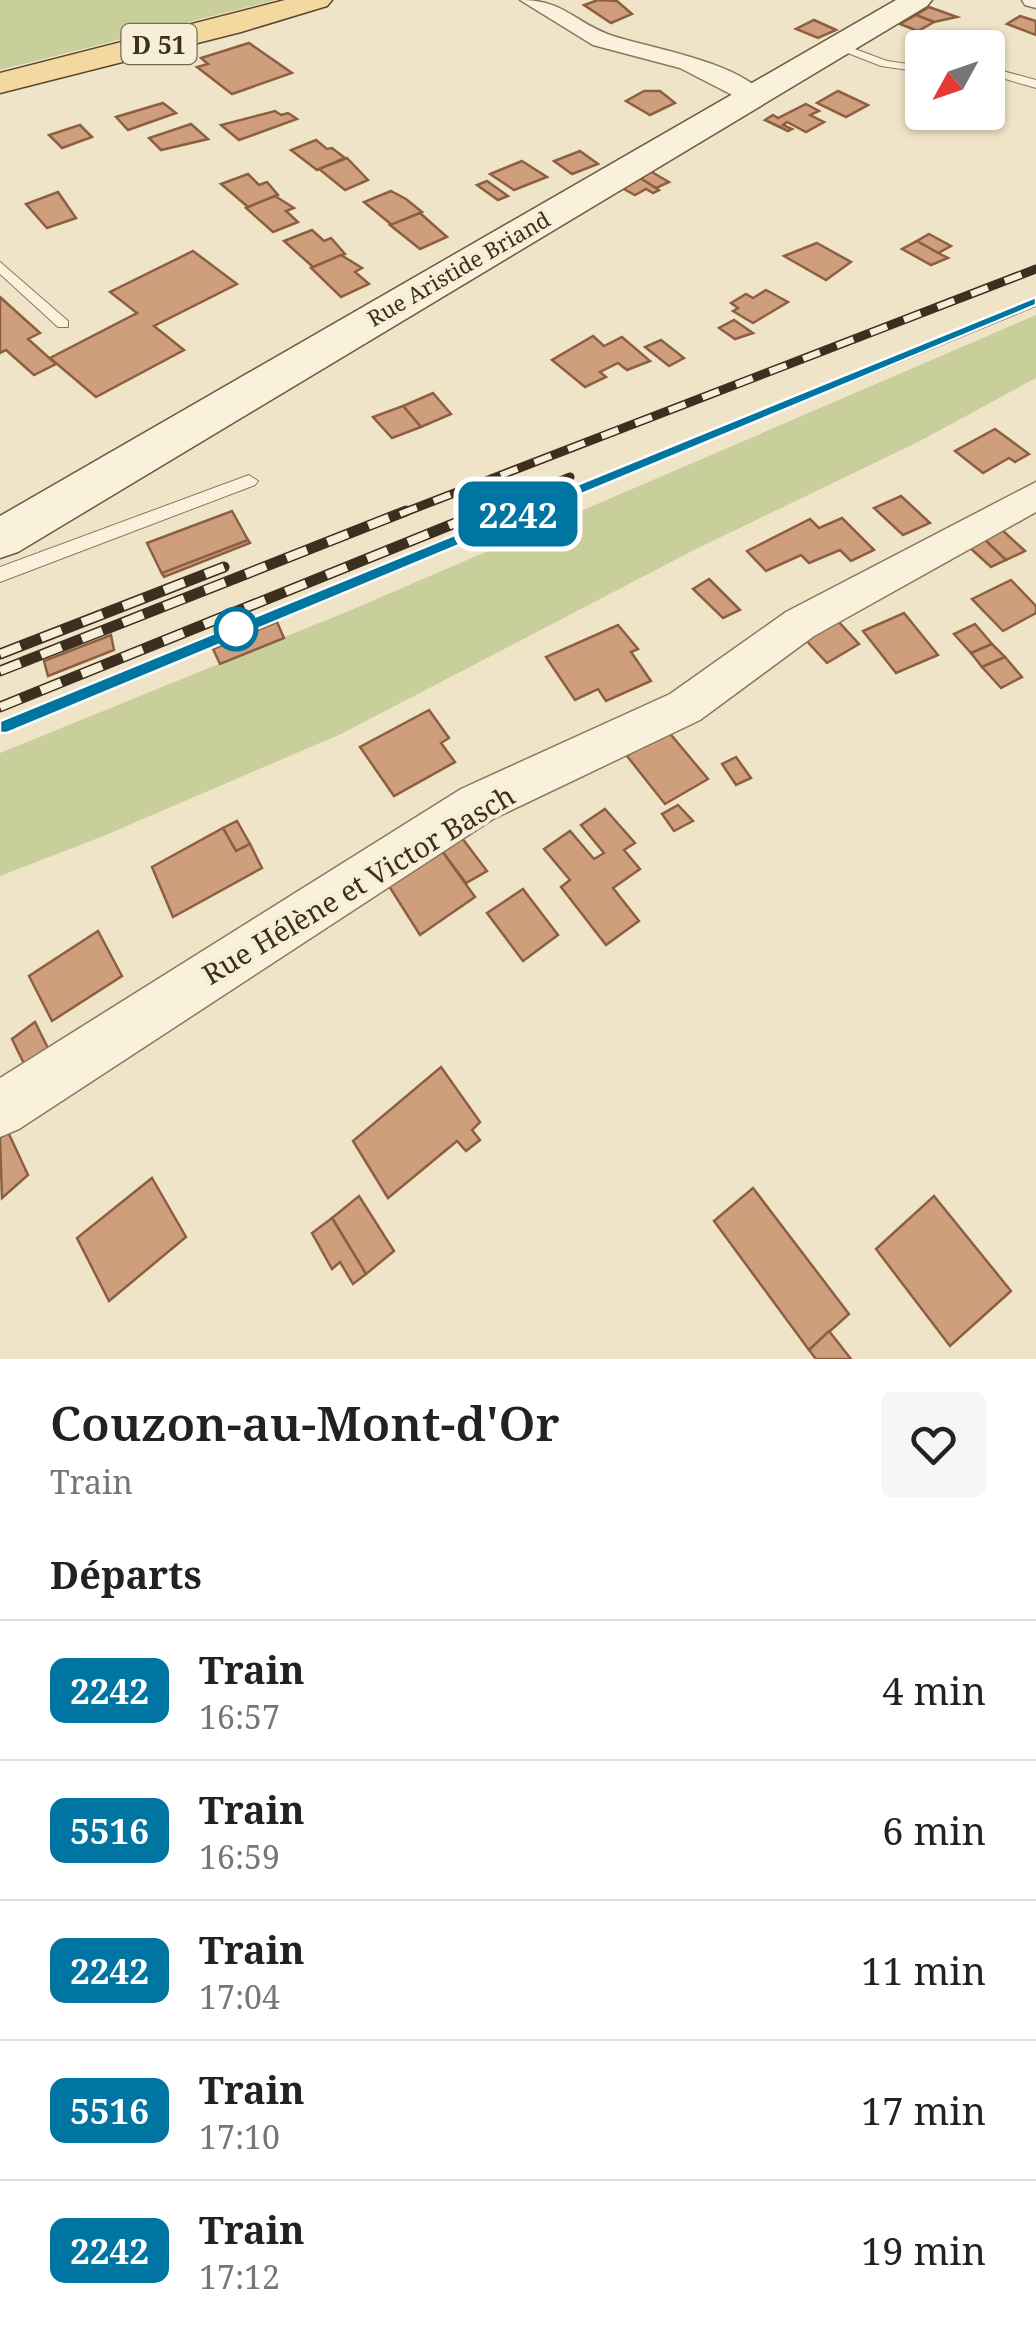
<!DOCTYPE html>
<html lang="fr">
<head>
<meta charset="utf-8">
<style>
	body { margin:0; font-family:"Noto Serif",serif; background:#f6f6f6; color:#222; height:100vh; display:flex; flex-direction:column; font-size:38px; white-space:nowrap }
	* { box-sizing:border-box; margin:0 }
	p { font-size:32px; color:#767676 }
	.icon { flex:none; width:55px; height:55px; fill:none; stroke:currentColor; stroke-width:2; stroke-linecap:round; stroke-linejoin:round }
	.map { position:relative; height:1359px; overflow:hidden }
	.details { display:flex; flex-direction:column; background:#fff; flex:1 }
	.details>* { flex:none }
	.badge { padding:0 20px; border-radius:15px; font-size:35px; line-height:65px }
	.needle { width:65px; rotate:230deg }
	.buttons { position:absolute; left:905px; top:30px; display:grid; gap:20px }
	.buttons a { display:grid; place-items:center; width:100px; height:100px; border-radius:10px; background:#fff; box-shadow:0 2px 8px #0004; font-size:50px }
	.map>.badge { position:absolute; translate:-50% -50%; box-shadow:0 0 0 5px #fff }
	h2 { padding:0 50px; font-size:38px; line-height:90px }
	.round { display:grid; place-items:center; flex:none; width:105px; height:105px; border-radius:10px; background:#f6f6f6 }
	.head { display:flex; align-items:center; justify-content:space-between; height:170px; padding:0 50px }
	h1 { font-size:48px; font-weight:600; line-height:75px }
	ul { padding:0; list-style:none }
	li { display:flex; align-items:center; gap:30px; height:140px; padding:0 50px; border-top:2px solid #e0e0e0 }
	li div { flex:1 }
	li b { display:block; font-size:38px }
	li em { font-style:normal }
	li .badge { min-width:110px; font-weight:700; text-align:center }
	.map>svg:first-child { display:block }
</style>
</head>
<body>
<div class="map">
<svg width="1036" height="1359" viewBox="0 0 1036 1359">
	<rect width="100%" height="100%" fill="#f0e4c8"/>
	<g fill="#c9cf9b">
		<polygon points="0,0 276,0 0,70"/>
		<polygon points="1036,315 1036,378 918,442 696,549 341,734 101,837 0,876 0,753 351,610"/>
	</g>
	<g fill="#cf9f7d" stroke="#8d5f41" stroke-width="2.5">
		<polygon points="598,0 617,1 632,14 611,23 584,5"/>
		<polygon points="929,7 957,17 934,22 916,15"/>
		<polygon points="916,15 934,22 918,31 900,24"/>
		<polygon points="1020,16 1036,21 1036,35 1007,24"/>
		<polygon points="814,20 834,29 836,30 818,38 796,29"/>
		<polygon points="249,43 292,73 232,94 197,67 208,64 201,58"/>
		<polygon points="644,91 660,91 675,103 650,115 626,101"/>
		<polygon points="838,91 868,105 846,117 817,103"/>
		<polygon points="163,103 176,113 128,130 116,117"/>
		<polygon points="806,104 819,111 810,115 824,122 806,132 787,122 783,125 792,129 788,131 765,120 773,115 778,118"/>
		<polygon points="275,111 281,115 288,113 297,119 239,140 221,125"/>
		<polygon points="191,124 208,139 161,150 149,138"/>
		<polygon points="80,125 92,137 62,148 49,135"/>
		<polygon points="316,140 327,149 332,148 345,158 317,170 291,150"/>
		<polygon points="580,151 598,164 572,174 554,161"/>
		<polygon points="347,158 368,180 345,190 319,169"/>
		<polygon points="522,161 547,177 514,190 490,174"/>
		<polygon points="650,171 669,182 656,188 640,178"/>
		<polygon points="248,174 259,185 267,182 278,195 248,207 221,184"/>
		<polygon points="640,178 659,190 653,193 646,189 635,195 622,188"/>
		<polygon points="487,181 508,196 498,200 477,185"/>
		<polygon points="391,191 406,199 422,212 392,225 364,202"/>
		<polygon points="58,192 76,218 47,228 26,204"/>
		<polygon points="275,196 294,208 286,211 298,222 273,232 246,208"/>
		<polygon points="420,213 447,237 420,249 390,225"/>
		<polygon points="312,230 324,241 331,238 345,254 313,267 284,241"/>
		<polygon points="929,234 951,246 938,253 917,241"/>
		<polygon points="917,241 938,253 948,258 931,265 902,249"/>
		<polygon points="817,243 851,262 826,280 784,256"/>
		<polygon points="193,251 237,284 154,326 184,350 96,397 50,358 137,313 110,292"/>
		<polygon points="341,255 362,268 355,272 369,284 341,297 311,268"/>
		<polygon points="766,290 788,302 753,323 733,311 738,308 731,303 746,294 753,298"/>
		<polygon points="0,297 40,333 28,339 56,364 34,375 6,350 0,353"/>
		<polygon points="734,320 753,333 735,339 719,328"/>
		<polygon points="593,336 604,346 622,337 650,361 627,370 618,363 600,372 606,377 585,387 552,360"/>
		<polygon points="661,340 684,358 669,366 645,347"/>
		<polygon points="433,393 451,414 421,427 403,406"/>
		<polygon points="403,406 421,427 392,438 373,417"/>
		<polygon points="995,429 1029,454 1015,462 1009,458 983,473 955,451"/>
		<polygon points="901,496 930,523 903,535 874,508"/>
		<polygon points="232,511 248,540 162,574 147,543"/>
		<polygon points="842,518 874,550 851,561 840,550 809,563 801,555 766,571 747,551 810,519 819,528"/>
		<polygon points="1001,529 1025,551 1006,560 984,539"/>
		<polygon points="984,539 1006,560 991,567 969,547"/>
		<polygon points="248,540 250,543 164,577 162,573"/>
		<polygon points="709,579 740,610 723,618 693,589"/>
		<polygon points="1011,580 1036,606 1036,613 1003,631 972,599"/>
		<polygon points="904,613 938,655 896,673 863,631"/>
		<polygon points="837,620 859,644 827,663 804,638"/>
		<polygon points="277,622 284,638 220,664 213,649"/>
		<polygon points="975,624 992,644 971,653 954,634"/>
		<polygon points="618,625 638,649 631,652 651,681 606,701 598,689 575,700 546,657"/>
		<polygon points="111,635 114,650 48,676 44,661"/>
		<polygon points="992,644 1005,657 982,667 971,653"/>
		<polygon points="1005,657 1022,677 1001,688 982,667"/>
		<polygon points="429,710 449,738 441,743 455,762 394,796 360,747"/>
		<polygon points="667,730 708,779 665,804 627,756"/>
		<polygon points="736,757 751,778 736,785 722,764"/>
		<polygon points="678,805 693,821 674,831 662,814"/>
		<polygon points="605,809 635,843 624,850 640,869 613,888 639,921 606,945 561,887 570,880 544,849 570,831 594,859 604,853 581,825"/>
		<polygon points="237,821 250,844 236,851 223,828"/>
		<polygon points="223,828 236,851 250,844 262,868 173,917 152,867"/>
		<polygon points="462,838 487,871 466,883 442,851"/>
		<polygon points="442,851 475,897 420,935 389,886"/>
		<polygon points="523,889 558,935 523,961 487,913"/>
		<polygon points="98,931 122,976 52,1021 29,976"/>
		<polygon points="35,1022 52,1056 28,1072 12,1039"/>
		<polygon points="441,1067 480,1122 472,1130 480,1140 466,1151 457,1141 388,1198 353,1141"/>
		<polygon points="8,1132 28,1175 2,1198 0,1138"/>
		<polygon points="152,1178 186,1237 109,1301 77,1238"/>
		<polygon points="753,1188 849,1314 809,1350 714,1221"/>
		<polygon points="359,1196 394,1251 366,1274 332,1218"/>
		<polygon points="934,1196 1011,1291 950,1346 876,1249"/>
		<polygon points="332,1218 366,1274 353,1284 340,1262 332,1269 312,1233"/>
		<polygon points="829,1331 851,1359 816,1359 809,1350"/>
	</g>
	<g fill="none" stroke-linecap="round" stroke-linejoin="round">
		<g stroke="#8d765c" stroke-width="2">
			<g id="lane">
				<polygon points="839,43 887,61 922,66 922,72 881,66 835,48 835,44"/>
				<polygon points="988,67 1036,80 1036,88 988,74"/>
				<polygon points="0,262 68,321 68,327 58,327 0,274"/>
				<polygon points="249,475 258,481 255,485 0,582 0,567"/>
			</g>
		</g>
		<g stroke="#8d765c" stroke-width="3">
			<g id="street">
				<path d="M520 0C566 0 574 23 613 36 654 49 738 62 766 96L762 101H744L680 68 593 45Z"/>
				<polygon points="1022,0 1036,0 1036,8 1025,5"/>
				<polygon points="1036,482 1036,512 814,636 700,720 493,819 19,1129 0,1137 0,1078 461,789 670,694 786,612"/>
			</g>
		</g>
		<g stroke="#6f573f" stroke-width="3">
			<polygon id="secondary" points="896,0 932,0 927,6 18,552 0,558 0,516"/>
		</g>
		<g stroke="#5b4430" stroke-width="3">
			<polygon id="primary" points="285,0 332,0 327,6 241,32 0,93 0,73"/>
		</g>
		<use href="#lane" fill="#faf1dc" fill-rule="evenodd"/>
		<use href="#street" fill="#faf1dc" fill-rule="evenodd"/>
		<use href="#secondary" fill="#faf1dc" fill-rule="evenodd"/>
		<use href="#primary" fill="#f3d9a0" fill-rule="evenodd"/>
		<g stroke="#3d2e20" stroke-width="9">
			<g id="rail-far1">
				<polyline points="400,514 1036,269"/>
				<polyline points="479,514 570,477"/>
				<polyline points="520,514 1036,302"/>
			</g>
		</g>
		<g stroke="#3d2e20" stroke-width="11">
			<g id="rail">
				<polyline points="0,654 224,567"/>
				<polyline points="0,671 406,511"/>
				<polyline points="0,707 485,511"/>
				<polyline points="0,727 526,511"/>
			</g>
		</g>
		<use href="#rail-far1" stroke="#f7eed8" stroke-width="6" stroke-dasharray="18" stroke-linecap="butt"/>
		<use href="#rail" stroke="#f7eed8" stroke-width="8" stroke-dasharray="22" stroke-linecap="butt"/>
	</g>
	<polygon fill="#0075a1" stroke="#fff" stroke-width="2.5" points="1036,297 1036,305 7,733 0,733 0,721"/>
	<circle fill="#fff" stroke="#0075a1" stroke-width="5" cx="236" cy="629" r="20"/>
	<g text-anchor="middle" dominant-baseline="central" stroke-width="8" stroke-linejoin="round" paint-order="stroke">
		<g font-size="22" fill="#3d2e20" stroke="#f7eed8">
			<text transform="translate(458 268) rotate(-30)">Rue Aristide Briand</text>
		</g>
		<rect fill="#f7eed8" stroke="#756857" stroke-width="2.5" x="121.5" y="24" width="75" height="40" rx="8"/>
		<g font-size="25" font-weight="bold" fill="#3d2e20">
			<text x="159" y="44">D 51</text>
		</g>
		<g font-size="28" fill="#3d2e20" stroke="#f7eed8">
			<text transform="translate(358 884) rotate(-31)">Rue Hélène et Victor Basch</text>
		</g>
	</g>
</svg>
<div class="buttons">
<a><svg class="needle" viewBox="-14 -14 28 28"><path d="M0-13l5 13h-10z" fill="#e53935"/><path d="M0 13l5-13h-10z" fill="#767676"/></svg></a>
</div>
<b class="badge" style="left:518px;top:514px;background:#0075a1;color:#fff">2242</b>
</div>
<section class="details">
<div class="head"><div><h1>Couzon-au-Mont-d'Or</h1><p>Train</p></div><a class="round"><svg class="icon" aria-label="heart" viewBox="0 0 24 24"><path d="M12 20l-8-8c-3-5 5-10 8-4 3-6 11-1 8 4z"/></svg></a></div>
<h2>Départs</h2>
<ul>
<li><span class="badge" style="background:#0075a1;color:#fff">2242</span><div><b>Train</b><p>16:57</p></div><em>4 min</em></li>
<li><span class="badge" style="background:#0075a1;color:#fff">5516</span><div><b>Train</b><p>16:59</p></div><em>6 min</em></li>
<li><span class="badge" style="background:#0075a1;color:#fff">2242</span><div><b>Train</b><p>17:04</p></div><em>11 min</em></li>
<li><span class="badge" style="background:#0075a1;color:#fff">5516</span><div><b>Train</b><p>17:10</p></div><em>17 min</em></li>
<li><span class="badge" style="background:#0075a1;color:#fff">2242</span><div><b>Train</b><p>17:12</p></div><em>19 min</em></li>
</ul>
</section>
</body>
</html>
